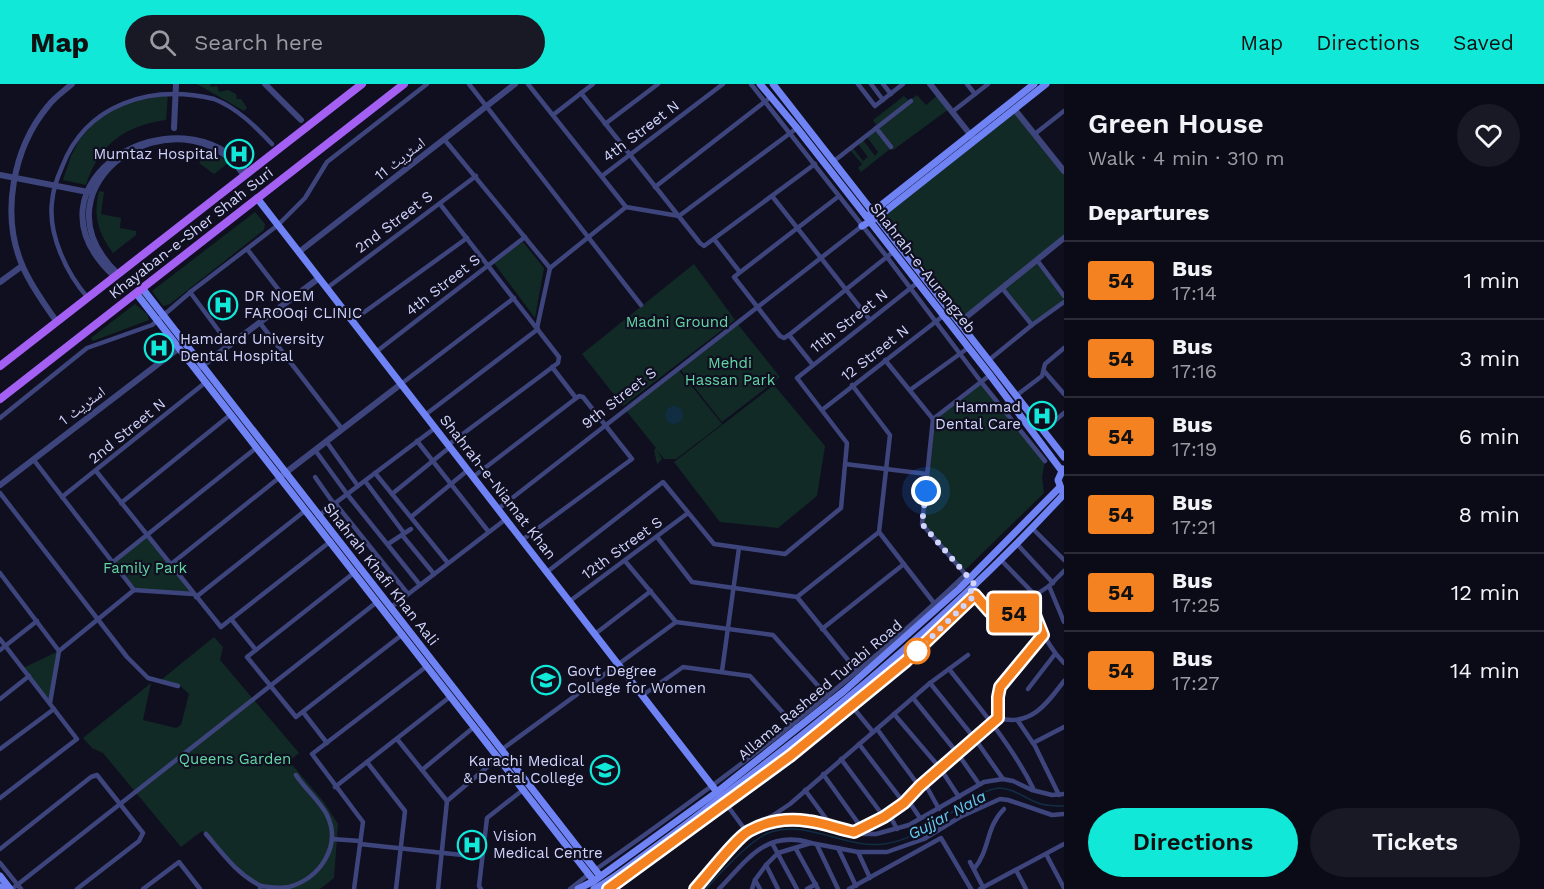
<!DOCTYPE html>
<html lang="en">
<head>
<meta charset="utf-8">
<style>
	body { margin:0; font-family:"Work Sans","Noto Naskh Arabic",sans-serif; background:#191925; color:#f1f3f6; height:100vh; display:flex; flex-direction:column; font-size:22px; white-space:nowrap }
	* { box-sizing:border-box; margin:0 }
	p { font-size:20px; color:#9a9ba2 }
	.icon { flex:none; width:33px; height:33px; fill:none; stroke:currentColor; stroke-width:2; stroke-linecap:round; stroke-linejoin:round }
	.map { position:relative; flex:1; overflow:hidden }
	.sheet { display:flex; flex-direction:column; background:#0b0b18; width:480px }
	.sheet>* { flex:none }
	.badge { padding:0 12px; border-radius:4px; font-size:21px; line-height:39px }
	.you { position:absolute; width:30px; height:30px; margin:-15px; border:4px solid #fff; border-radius:50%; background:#1a73e8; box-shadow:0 0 0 9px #1a73e833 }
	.map>.badge { position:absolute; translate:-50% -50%; box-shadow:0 0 0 3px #fff }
	h2 { padding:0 24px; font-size:22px; line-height:54px }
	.round { display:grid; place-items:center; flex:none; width:63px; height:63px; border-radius:32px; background:#191925 }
	.overview { display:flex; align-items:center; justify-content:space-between; height:102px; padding:0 24px }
	h1 { font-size:28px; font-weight:600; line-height:45px }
	.cta { display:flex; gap:12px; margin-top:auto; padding:12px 24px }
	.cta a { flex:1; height:69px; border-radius:36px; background:#11e8d8; color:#111; font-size:24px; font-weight:600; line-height:69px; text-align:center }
	.cta a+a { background:#191925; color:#f1f3f6 }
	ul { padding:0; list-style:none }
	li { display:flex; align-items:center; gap:18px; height:78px; padding:0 24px; border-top:2px solid #2b2b37 }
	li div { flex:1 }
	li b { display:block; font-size:22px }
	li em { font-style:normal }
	li .badge { min-width:66px; font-weight:700; text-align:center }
	header { display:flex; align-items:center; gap:36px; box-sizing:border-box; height:84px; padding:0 30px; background:#11e8d8; color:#111 }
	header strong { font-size:28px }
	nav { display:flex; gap:33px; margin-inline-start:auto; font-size:21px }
	.search { width:420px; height:54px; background:#191925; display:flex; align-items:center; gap:15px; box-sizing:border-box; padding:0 21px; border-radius:33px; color:#9a9ba2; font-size:22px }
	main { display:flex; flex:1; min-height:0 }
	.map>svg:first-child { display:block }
</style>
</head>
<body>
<header>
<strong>Map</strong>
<div class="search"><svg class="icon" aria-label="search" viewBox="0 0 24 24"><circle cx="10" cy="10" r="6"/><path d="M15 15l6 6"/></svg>Search here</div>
<nav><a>Map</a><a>Directions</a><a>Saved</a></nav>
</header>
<main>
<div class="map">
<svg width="1064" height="805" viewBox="0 0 1064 805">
	<rect width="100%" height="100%" fill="#0f0f20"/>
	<g fill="#122a25">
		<polygon points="197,0 210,0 211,3 217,2 219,8 228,6 236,10 237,15 241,15 247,24 244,27"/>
		<path d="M168 10 166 36C124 42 99 60 86 101L63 96 71 72 80 55 95 38 120 21Z"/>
		<polygon points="917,11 926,21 938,11 949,25 893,66 873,36 904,12 909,17"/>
		<polygon points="1014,25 1064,88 1064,155 1037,176 1064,212 1064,219 1032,241 1002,203 958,238 877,133"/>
		<polygon points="876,46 890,65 861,88 858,84 862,80 850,66 853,64 863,77 868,73 858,60 863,56 875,72 878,68 867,53"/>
		<polygon points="211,65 228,79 214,90 199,79"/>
		<path d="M99 107 104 108 101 130 121 134 120 144 136 147V151L113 169C98 148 93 132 99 107Z"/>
		<polygon points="255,128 265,140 264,146 170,220 163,222 152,207"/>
		<polygon points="523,158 544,184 535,234 494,179"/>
		<polygon points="694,180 735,236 623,322 582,270"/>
		<polygon points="135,220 147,230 149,236 93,257 91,254"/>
		<polygon points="736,238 780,293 722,338 681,286 683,285 680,282"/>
		<polygon points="677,284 722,340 676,375 664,375 657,366 662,375 657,380 654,366 656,364 624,324"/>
		<polygon points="982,299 1045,377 1042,393 1044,409 965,486 922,440 933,335"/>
		<polygon points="774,301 825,362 817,412 778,444 720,438 674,378"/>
		<polygon points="147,451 193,510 134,506 113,478"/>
		<polygon points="214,553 223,563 220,576 299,669 289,677 323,717 338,740 334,794 320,805 260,805 202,747 181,763 103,669 92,664 83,654 151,599 143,636 176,644 181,641 189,610 179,601 161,596"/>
		<polygon points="59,567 50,619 23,584"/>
	</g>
	<circle fill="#112d42" cx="674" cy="331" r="9"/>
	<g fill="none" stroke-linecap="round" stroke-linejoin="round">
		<path stroke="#112d42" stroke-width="1.5" d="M706 805C719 790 753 753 771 748 808 736 846 765 884 760 912 757 938 736 962 722 972 715 986 705 999 704 1014 704 1027 716 1041 720 1049 722 1056 722 1064 722"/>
		<g stroke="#3d457c" stroke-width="4.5">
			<polyline points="469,0 641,221"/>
			<polyline points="528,0 626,123"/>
			<polyline points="751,0 887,173 982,299 1045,377"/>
			<polyline points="858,0 875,22 903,0"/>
			<polyline points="871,0 883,16"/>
			<polyline points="883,0 891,10"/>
			<polyline points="967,0 975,10"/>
			<polyline points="581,9 700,159 704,162 815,80"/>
			<polyline points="952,28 988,0"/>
			<polyline points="553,31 593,0"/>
			<polyline points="605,40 658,0"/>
			<polyline points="876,44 891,63"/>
			<polyline points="1036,49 1064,27"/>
			<polyline points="444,55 550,184"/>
			<polyline points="834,77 911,17"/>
			<polyline points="602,92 723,0"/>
			<polyline points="655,103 767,16"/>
			<polyline points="772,112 870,236"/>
			<polyline points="839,112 734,193 780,252 784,254 789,251 893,168"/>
			<polyline points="440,120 559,273 558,279 448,361"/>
			<polyline points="714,155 739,187"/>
			<polyline points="247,165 288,218"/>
			<polyline points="1037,176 1064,212"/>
			<polyline points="327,204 476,92"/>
			<polyline points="1002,204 1032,241"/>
			<polyline points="190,208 230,262"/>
			<path d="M88 214C67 190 48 151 52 118 53 106 57 94 62 83 86 20 150 0 214 15 237 24 255 42 272 60"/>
			<polyline points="352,237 467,154"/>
			<polyline points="260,239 342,345"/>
			<polyline points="537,244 550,184 626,123 679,132 797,44"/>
			<polyline points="789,251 813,281"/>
			<polyline points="376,268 525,153"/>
			<polyline points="885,276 933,335"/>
			<polyline points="989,276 1032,241 1064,218"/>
			<polyline points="552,283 576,314"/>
			<polyline points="1044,287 1064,310"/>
			<polyline points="401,300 514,214"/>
			<polyline points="910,306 968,264"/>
			<polyline points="1017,311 1042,292 1045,280 1064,264"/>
			<polyline points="822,326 943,232"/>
			<polyline points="425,331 538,245"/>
			<polyline points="0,334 87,264 152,241 193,206 278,141 305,114 327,78 427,0"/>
			<polyline points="1044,346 1064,329"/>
			<polyline points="326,357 358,402"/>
			<polyline points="417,357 488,447"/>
			<polyline points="315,366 347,410 420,501"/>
			<polyline points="33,375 134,506"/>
			<polyline points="845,380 927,390"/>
			<polyline points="96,387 221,543 331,457"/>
			<polyline points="375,389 448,479"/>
			<polyline points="315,393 334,420"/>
			<polyline points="473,393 579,312 583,313 632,375 522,456"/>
			<polyline points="365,397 404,449"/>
			<polyline points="0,409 127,573 148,594 178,602"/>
			<polyline points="392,410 450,363"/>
			<polyline points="62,413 206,298"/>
			<polyline points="121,419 230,331"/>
			<polyline points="335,419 408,510"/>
			<polyline points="498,425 862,142"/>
			<polyline points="318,432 435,344"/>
			<polyline points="411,433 468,386"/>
			<polyline points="1032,444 1064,476"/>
			<polyline points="879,448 934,519"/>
			<polyline points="402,451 434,490"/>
			<polyline points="657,453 692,498 797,513 879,448 890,351 852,301"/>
			<polyline points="388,460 411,445"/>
			<polyline points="1017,460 1053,499"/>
			<polyline points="1001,476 1035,511"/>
			<polyline points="625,477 676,538"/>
			<polyline points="113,478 256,364"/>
			<polyline points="170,481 280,393"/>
			<polyline points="355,488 247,573 296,633 403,550"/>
			<polyline points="547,488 663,398 714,460 785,470 841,424 847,359 797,294 917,199"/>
			<polyline points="0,489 59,567"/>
			<polyline points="967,492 922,440 933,335 990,291"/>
			<polyline points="1049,502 1064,538"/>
			<polyline points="973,510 989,527 1004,540 1025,518 1049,502 1064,487"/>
			<polyline points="196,513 306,426"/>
			<polyline points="797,513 857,587"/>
			<polyline points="570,517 688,429"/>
			<path d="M1025 518C1041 539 1044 559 1064 579"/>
			<polyline points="390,524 506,435"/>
			<polyline points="231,535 256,566"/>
			<polyline points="822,545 904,480"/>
			<polyline points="595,550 651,507"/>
			<polyline points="0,555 77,655 0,714"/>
			<polyline points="0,566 37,537"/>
			<path d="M949 585C979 623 1011 660 1033 704L1032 706"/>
			<polyline points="722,587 739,464"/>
			<polyline points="930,599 975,655 1003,695"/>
			<polyline points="1028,605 1055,570"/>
			<polyline points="643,611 683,583 750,592 794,641"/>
			<polyline points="913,614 958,670 979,700"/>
			<polyline points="0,615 29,592"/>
			<polyline points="846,615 873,648"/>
			<polyline points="50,619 59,567 134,506 193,510"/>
			<polyline points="303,628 327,659"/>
			<polyline points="894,630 940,684 959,713"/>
			<polyline points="998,634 997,613 1000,603 1043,551"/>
			<path d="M998 634C1030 643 1046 621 1064 597"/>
			<polyline points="1018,637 1035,662 1059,711"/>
			<polyline points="877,645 919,702"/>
			<polyline points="397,655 447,717"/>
			<polyline points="1033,659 1064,643"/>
			<polyline points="859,660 904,719"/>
			<polyline points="0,665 54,625"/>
			<polyline points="501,666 676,538 773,551 828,613"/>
			<polyline points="841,675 884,733"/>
			<polyline points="367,678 405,727 396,805"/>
			<polyline points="422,686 474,643"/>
			<polyline points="823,690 861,743"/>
			<polyline points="924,698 939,725"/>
			<polyline points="335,703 451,612"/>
			<polyline points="805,706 830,740 829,742"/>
			<polyline points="908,716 920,734"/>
			<polyline points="447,717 498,674"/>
			<polyline points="724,717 746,747"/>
			<polyline points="889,730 897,745"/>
			<polyline points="744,745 772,732 790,720 930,599 968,571"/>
			<polyline points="854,748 884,733 904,719 919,702 998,634"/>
			<path d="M206 750C223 770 237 790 261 802L260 805"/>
			<polyline points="332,755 360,757"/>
			<polyline points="772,759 797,805"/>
			<polyline points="360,760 481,773"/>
			<polyline points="817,761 838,805"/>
			<polyline points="838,764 856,802"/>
			<polyline points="0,765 91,693 97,691 143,749 139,757 77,805"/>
			<polyline points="796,765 818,805"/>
			<polyline points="858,768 870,794"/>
			<polyline points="1046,770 1064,804"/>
			<polyline points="970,778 983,803"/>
			<polyline points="0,779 21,805"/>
			<polyline points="766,781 778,805"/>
			<path d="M974 785C991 764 985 744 1004 725"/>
			<path d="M595 786C725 695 851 600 966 490"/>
			<polyline points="1016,786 1026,805"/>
			<polyline points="755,796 760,805"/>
			<path d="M261 802C270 803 280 805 289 803 320 794 342 762 327 731 320 717 305 705 296 691"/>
			<polyline points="12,805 377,518"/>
			<polyline points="143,805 179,778 200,805"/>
			<polyline points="354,805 363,738 312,670 427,582"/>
			<polyline points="438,805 447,717"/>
			<polyline points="481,805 479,802 487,734 524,705"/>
			<polyline points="570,805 589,790"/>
			<polyline points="608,805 790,672 906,577 975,511"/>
			<polyline points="695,805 747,748 777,737 795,735 811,737 863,750 876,750 909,741 984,698 1003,695 1013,697 1032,706 1052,711 1064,710"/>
			<path d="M719 805C747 776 766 745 811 759"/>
			<polyline points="752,805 755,796 766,781 778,769 811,759 858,768 887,768 924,755 960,733 1000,715 1008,716 1052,731 1064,730"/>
			<polyline points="807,805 816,800"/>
			<polyline points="849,805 941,754 971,805"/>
			<polyline points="980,805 1064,760"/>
		</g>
		<g stroke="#3d457c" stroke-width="6">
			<polyline points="265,0 301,36"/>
			<polyline points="930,0 973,54"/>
			<polyline points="1015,26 1064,87"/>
			<polyline points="174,44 176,0"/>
			<polyline points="0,91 88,108"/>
			<polyline points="299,168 515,0"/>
			<path d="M118 190C25 101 179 0 244 91"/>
			<path d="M115 193C12 99 180 0 248 89"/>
			<polyline points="0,198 22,182"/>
			<path d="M57 238C45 221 31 202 23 183 0 131 13 64 48 22 55 13 64 7 72 0"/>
			<polyline points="960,238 1064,154"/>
			<polyline points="199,284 319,194"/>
			<polyline points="280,393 401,300"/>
			<polyline points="0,401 179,264"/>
		</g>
		<g stroke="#6f83f4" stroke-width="7">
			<polyline points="760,0 797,44 990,291 1061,386"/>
			<polyline points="773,0 1064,373"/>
			<polyline points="257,114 717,708"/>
			<polyline points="870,130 1034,0"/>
			<polyline points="862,142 878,133 1046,0"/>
			<polyline points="142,204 600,792"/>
			<polyline points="136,209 594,797"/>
			<polyline points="1062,407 1058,396 1063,385"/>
			<polyline points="0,792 10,805"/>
			<polyline points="0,803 2,805"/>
			<polyline points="578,805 594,797 717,708 844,607 959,505 1060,403"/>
			<path d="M594 805C610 797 625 785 640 774 665 756 691 737 716 717 840 625 959 524 1064 410"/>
		</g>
		<g stroke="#a360f3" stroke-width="8">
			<polyline points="0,282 362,0"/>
			<polyline points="0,315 404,0"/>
		</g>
	</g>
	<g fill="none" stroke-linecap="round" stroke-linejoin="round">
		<g stroke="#fff" stroke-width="14">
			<path id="line" d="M608 805 790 672 906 577 975 511 989 527 1004 540 1025 518 1035 531 1043 551 1000 603 998 613V634L920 702 904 719 884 733 854 748C839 745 824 739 808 737 788 734 767 737 749 747 737 753 707 792 695 805"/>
		</g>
		<use href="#line" stroke="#f58220" stroke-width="9"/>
		<polyline stroke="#d1d4fc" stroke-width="6" stroke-dasharray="0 10.8" points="917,567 975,511 970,506 975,501 922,440 926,407"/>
	</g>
	<defs>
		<g id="hospital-ring" transform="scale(1.5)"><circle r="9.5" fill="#0f0f20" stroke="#11e8d8" stroke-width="1.5"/><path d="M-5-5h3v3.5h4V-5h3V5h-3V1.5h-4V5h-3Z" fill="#11e8d8"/></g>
		<g id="university-ring" transform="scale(1.5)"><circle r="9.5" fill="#0f0f20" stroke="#11e8d8" stroke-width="1.5"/><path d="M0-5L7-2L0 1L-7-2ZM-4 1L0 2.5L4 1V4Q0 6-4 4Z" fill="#11e8d8"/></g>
	</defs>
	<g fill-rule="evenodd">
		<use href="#hospital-ring" x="239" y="70"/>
		<use href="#hospital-ring" x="223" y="221"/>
		<use href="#hospital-ring" x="159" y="264"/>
		<use href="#hospital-ring" x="1042" y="332"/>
		<use href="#university-ring" x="546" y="596"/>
		<use href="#university-ring" x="605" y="686"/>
		<use href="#hospital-ring" x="472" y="761"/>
	</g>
	<circle fill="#fff" stroke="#f58220" stroke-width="3" cx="917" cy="567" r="12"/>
	<g text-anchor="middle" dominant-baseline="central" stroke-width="4.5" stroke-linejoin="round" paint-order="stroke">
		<g font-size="15" fill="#d1d4fc" stroke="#0f0f20">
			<text transform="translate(641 47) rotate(-37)">4th Street N</text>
			<text transform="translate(400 75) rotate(-38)">اسٹریٹ 11</text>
			<text transform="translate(394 138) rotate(-37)">2nd Street S</text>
			<text transform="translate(191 149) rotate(-38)">Khayaban-e-Sher Shah Suri</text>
			<text transform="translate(923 184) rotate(52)">Shahrah-e-Aurangzeb</text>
			<text transform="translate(443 201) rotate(-38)">4th Street S</text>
			<text transform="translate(849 237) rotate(-38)">11th Street N</text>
			<text transform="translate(875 269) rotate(-38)">12 Street N</text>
			<text transform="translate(619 314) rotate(-38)">9th Street S</text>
			<text transform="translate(82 322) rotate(-37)">اسٹریٹ 1</text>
			<text transform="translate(127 347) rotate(-39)">2nd Street N</text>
			<text transform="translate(498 403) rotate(52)">Shahrah-e-Niamat Khan</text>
			<text transform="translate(622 464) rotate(-36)">12th Street S</text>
			<text transform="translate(381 490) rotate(52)">Shahrah Khafi Khan Aali</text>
			<text transform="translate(820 606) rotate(-40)">Allama Rasheed Turabi Road</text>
		</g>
		<g font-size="15" fill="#d1d4fc" stroke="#0f0f20" text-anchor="start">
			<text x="218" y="70" text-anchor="end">Mumtaz Hospital</text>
			<text x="244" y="212">DR NOEM<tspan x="244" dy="17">FAROOqi CLINIC</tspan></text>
			<text x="180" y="255">Hamdard University<tspan x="180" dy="17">Dental Hospital</tspan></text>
			<text x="1021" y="323" text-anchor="end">Hammad<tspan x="1021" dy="17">Dental Care</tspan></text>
			<text x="567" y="587">Govt Degree<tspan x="567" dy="17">College for Women</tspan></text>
			<text x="584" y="677" text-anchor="end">Karachi Medical<tspan x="584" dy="17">&amp; Dental College</tspan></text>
			<text x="493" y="752">Vision<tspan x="493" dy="17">Medical Centre</tspan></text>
		</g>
		<g font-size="15" fill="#63d6a5" stroke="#0f0f20">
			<text x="677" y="238">Madni Ground</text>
			<text x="730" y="279">Mehdi<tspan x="730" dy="17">Hassan Park</tspan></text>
			<text x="145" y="484">Family Park</text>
			<text x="235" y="675">Queens Garden</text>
		</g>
		<g font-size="16" font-style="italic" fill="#67cbf4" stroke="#0f0f20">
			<text transform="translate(947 731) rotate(-28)">Gujjar Nala</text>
		</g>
	</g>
</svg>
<div class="you" style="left:926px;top:407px"></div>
<b class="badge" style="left:1014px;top:529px;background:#f58220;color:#111">54</b>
</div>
<section class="sheet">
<div class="overview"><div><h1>Green House</h1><p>Walk · 4 min · 310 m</p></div><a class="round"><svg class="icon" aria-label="heart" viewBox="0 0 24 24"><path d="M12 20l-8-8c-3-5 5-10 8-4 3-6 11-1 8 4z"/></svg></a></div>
<h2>Departures</h2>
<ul>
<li><span class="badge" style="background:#f58220;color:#111">54</span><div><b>Bus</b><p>17:14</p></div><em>1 min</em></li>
<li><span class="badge" style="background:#f58220;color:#111">54</span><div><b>Bus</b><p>17:16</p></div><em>3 min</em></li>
<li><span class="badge" style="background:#f58220;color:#111">54</span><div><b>Bus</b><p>17:19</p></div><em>6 min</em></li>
<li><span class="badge" style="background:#f58220;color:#111">54</span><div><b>Bus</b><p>17:21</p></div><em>8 min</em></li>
<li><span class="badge" style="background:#f58220;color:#111">54</span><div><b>Bus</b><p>17:25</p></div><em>12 min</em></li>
<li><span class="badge" style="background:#f58220;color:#111">54</span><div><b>Bus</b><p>17:27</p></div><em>14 min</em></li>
</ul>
<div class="cta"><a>Directions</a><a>Tickets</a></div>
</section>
</main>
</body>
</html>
